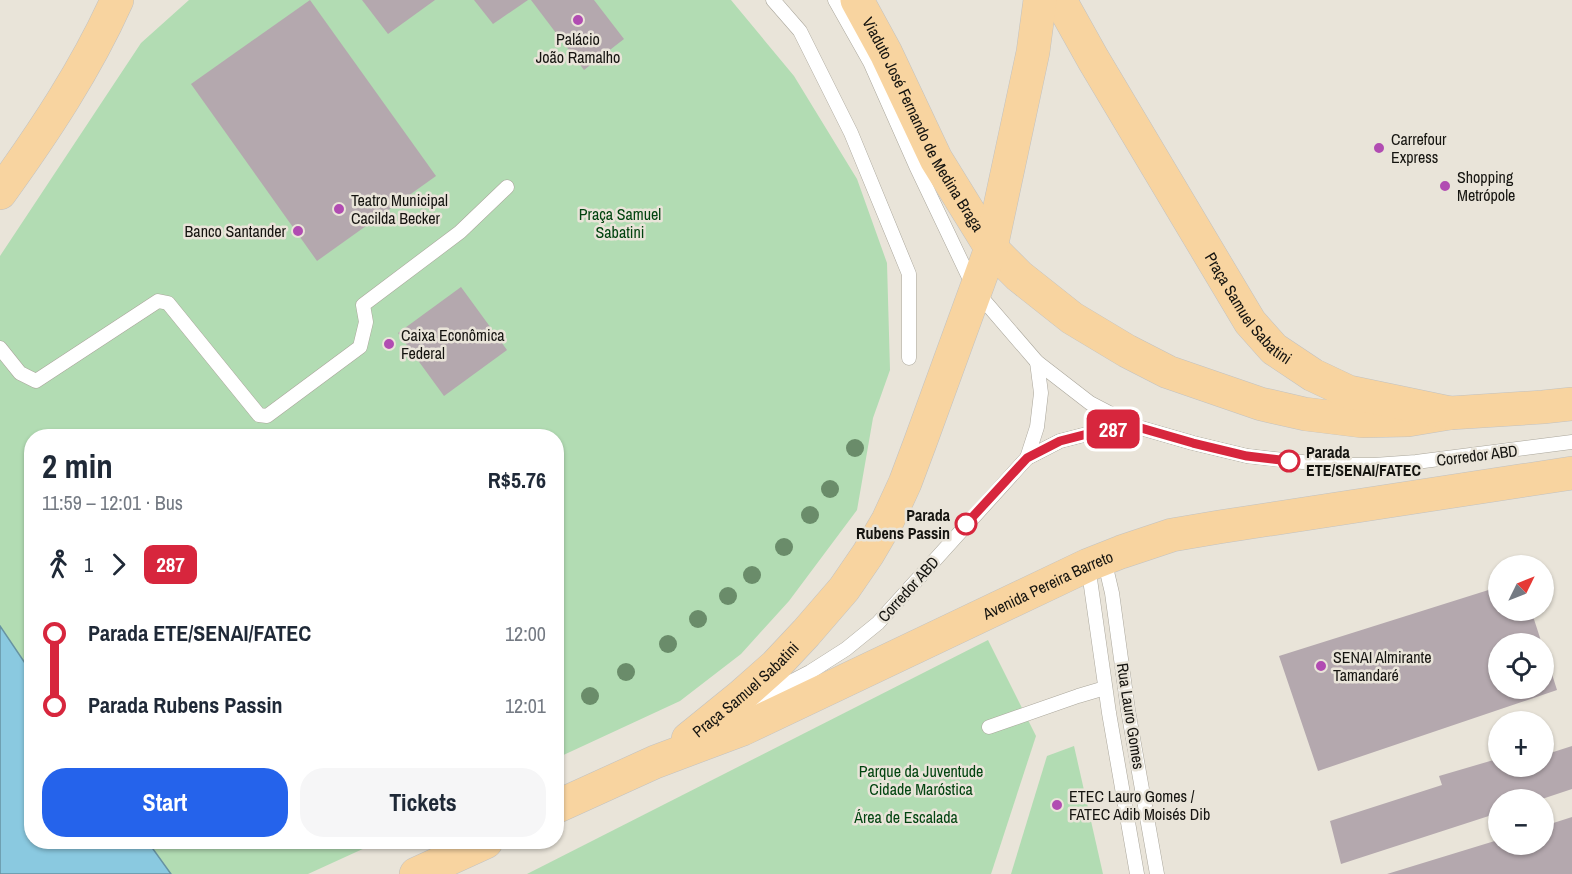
<!DOCTYPE html>
<html lang="en">
<head>
<meta charset="utf-8">
<style>
	body { margin:0; font-family:"Archivo Narrow",sans-serif; background:#f6f6f7; color:#1f2937; height:100vh; display:flex; flex-direction:column; font-size:22px; white-space:nowrap }
	* { box-sizing:border-box; margin:0 }
	p { font-size:20px; color:#747a83 }
	.icon { flex:none; width:33px; height:33px; fill:none; stroke:currentColor; stroke-width:2; stroke-linecap:round; stroke-linejoin:round }
	.map { position:relative; flex:1; overflow:hidden }
	.panel { position:absolute; left:24px; top:429px; width:540px; height:420px; display:flex; flex-direction:column; background:#fff; border-radius:24px; box-shadow:0 2px 4px #0004 }
	.panel>* { flex:none }
	.badge { padding:0 12px; border-radius:9px; font-size:21px; line-height:39px }
	.needle { width:39px; rotate:47deg }
	.buttons { position:absolute; left:1488px; top:555px; display:grid; gap:12px }
	.buttons a { display:grid; place-items:center; width:66px; height:66px; border-radius:50%; background:#fff; box-shadow:0 2px 4px #0004; font-size:30px }
	.map>.badge { position:absolute; translate:-50% -50%; box-shadow:0 0 0 3px #fff }
	.legs { display:flex; align-items:center; gap:9px; height:66px; padding:0 18px; font-size:20px }
	.legs p { margin-inline-start:auto }
	.head { display:flex; align-items:center; justify-content:space-between; height:102px; padding:0 18px }
	h1 { font-size:33px; font-weight:700; line-height:45px }
	.cta { display:flex; gap:12px; margin-top:auto; padding:12px 18px }
	.cta a { flex:1; height:69px; border-radius:24px; background:#2563eb; color:#fff; font-size:24px; font-weight:700; line-height:69px; text-align:center }
	.cta a+a { background:#f6f6f7; color:#1f2937 }
	ul { padding:0 18px; list-style:none }
	li { display:flex; align-items:center; gap:21px; height:72px; font-size:22px }
	li i { display:grid; place-items:center; width:9px; height:100%; margin:0 8px; background:currentColor }
	li i::after { content:''; width:15px; height:15px; margin:-8px; border:4px solid; border-radius:50%; background:#fff }
	li p { margin-inline-start:auto }
	li:first-child i { background:linear-gradient(#0000 50%,currentColor 0) }
	li:last-child i { background:linear-gradient(currentColor 50%,#0000 0) }
	.map>svg:first-child { display:block }
</style>
</head>
<body>
<div class="map">
<svg width="1572" height="874" viewBox="0 0 1572 874">
	<rect width="100%" height="100%" fill="#e9e4d9"/>
	<g fill="#b2dcb3">
		<polygon points="189,0 731,0 794,76 857,179 887,263 890,370 873,418 857,510 789,601 741,654 680,701 557,758 556,436 32,436 32,842 378,842 308,874 0,874 0,256 141,43"/>
		<polygon points="988,640 1036,736 991,874 527,874"/>
		<polygon points="1074,746 1103,874 1011,874 1047,756"/>
	</g>
	<polygon fill="#8ac9e0" stroke="#6793a2" stroke-width="1.5" points="0,626 31,672 32,842 148,842 171,874 0,874"/>
	<g fill="#b4a8ae">
		<polygon points="310,0 436,176 317,261 191,84"/>
		<polygon points="362,0 435,0 388,34"/>
		<polygon points="474,0 528,0 493,24"/>
		<polygon points="531,0 594,0 624,39 584,70"/>
		<polygon points="461,287 507,350 444,396 398,333"/>
		<polygon points="1498,587 1498,610 1531,610 1542,644 1498,644 1498,688 1544,688 1544,649 1557,690 1318,771 1279,656"/>
		<polygon points="1572,746 1572,789 1539,800 1498,800 1498,813 1341,864 1330,821 1442,785 1439,776 1497,759 1498,766 1502,768 1507,766 1544,766 1544,755"/>
		<polygon points="1572,817 1572,874 1387,874 1498,840 1498,844 1544,844 1544,826"/>
	</g>
	<g fill="none" stroke-linecap="round" stroke-linejoin="round">
		<g stroke="#aaa69b" stroke-width="15">
			<g id="lane">
				<polyline points="773,0 800,31 851,133 909,274 909,358"/>
				<polyline points="835,0 870,62 916,166 975,290 1037,362 1090,403 1134,426 1193,443 1247,456 1330,465 1374,465 1416,462 1572,442"/>
				<polyline points="0,348 20,373 36,381 158,301 168,303 259,415 267,416 360,347 366,322 363,305 460,232 507,187"/>
				<polyline points="1027,458 1037,427 1041,393 1037,362"/>
				<polyline points="1104,559 1112,593 1128,710 1157,874"/>
				<polyline points="1088,565 1109,713 1137,874"/>
				<polyline points="752,702 810,672 846,649 878,623 1027,458 1060,441 1095,432 1134,426"/>
				<polyline points="989,727 1078,696 1105,688"/>
			</g>
		</g>
		<g stroke="#c2c2c1" stroke-width="34">
			<g id="primary">
				<path id="s1" d="M857 0 886 53 936 159 991 248 1019 276 1072 318 1127 351 1168 372 1261 404 1305 414 1362 421 1408 420 1450 413"/>
				<path id="s2" d="M1060 0 1093 59 1250 322 1274 349 1313 375 1349 392 1450 413 1543 407 1572 404"/>
				<path d="M0 193C44 132 86 69 117 0"/>
				<path id="s3" d="M688 739 741 696 776 665 806 633 844 589 868 554 888 520 905 483 920 443 991 248 1033 52 1040 0"/>
				<path id="s4" d="M556 807 655 762 743 729 1088 565 1121 552 1172 535 1219 527 1572 473"/>
				<polyline points="416,874 486,842"/>
			</g>
		</g>
		<use href="#lane" stroke="#fff" stroke-width="14"/>
		<use href="#primary" stroke="#f8d4a0" stroke-width="33"/>
	</g>
	<g fill="#6a8c6a">
		<circle cx="855" cy="448" r="9"/>
		<circle cx="830" cy="489" r="9"/>
		<circle cx="810" cy="515" r="9"/>
		<circle cx="784" cy="547" r="9"/>
		<circle cx="752" cy="575" r="9"/>
		<circle cx="728" cy="596" r="9"/>
		<circle cx="698" cy="619" r="9"/>
		<circle cx="668" cy="644" r="9"/>
		<circle cx="626" cy="672" r="9"/>
		<circle cx="590" cy="696" r="9"/>
	</g>
	<g fill="none" stroke-linecap="round" stroke-linejoin="round">
		<g stroke="#fff" stroke-width="14">
			<polyline id="line-1" points="966,524 1027,458 1060,441 1095,432 1134,426 1193,443 1247,456 1289,461"/>
		</g>
		<use href="#line-1" stroke="#d7263d" stroke-width="9"/>
	</g>
	<g fill="#b14cb2" stroke="#e9e4d9" stroke-width="2">
		<circle cx="578" cy="20" r="6"/>
		<circle cx="1379" cy="148" r="6"/>
		<circle cx="1445" cy="186" r="6"/>
		<circle cx="339" cy="209" r="6"/>
		<circle cx="298" cy="231" r="6"/>
		<circle cx="389" cy="344" r="6"/>
		<circle cx="1321" cy="666" r="6"/>
		<circle cx="1057" cy="805" r="6"/>
	</g>
	<g fill="#fff" stroke="#d7263d" stroke-width="3">
		<circle cx="1289" cy="461" r="10"/>
		<circle cx="966" cy="524" r="10"/>
	</g>
	<g text-anchor="middle" dominant-baseline="central" stroke-width="5" stroke-linejoin="round" paint-order="stroke">
		<g font-size="16" fill="#151410" stroke="#e9e4d9" text-anchor="start">
			<text x="578" y="39" text-anchor="middle">Palácio<tspan x="578" dy="18">João Ramalho</tspan></text>
			<text x="1391" y="139">Carrefour<tspan x="1391" dy="18">Express</tspan></text>
			<text x="1457" y="177">Shopping<tspan x="1457" dy="18">Metrópole</tspan></text>
			<text x="351" y="200">Teatro Municipal<tspan x="351" dy="18">Cacilda Becker</tspan></text>
			<text x="286" y="231" text-anchor="end">Banco Santander</text>
			<text x="401" y="335">Caixa Econômica<tspan x="401" dy="18">Federal</tspan></text>
			<text x="1333" y="657">SENAI Almirante<tspan x="1333" dy="18">Tamandaré</tspan></text>
			<text x="1069" y="796">ETEC Lauro Gomes /<tspan x="1069" dy="18">FATEC Adib Moisés Dib</tspan></text>
		</g>
		<g font-size="16" fill="#151410" stroke="#e9e4d9">
			<text stroke="none"><textPath href="#s1" startOffset="141">Viaduto José Fernando de Medina Braga</textPath></text>
			<text stroke="none"><textPath href="#s2" startOffset="362">Praça Samuel Sabatini</textPath></text>
			<text transform="translate(1477 455) rotate(-7)">Corredor ABD</text>
			<text stroke="none"><textPath href="#s4" startOffset="540">Avenida Pereira Barreto</textPath></text>
			<text transform="translate(908 589) rotate(-48)">Corredor ABD</text>
			<text stroke="none"><textPath href="#s3" startOffset="76">Praça Samuel Sabatini</textPath></text>
			<text transform="translate(1131 716) rotate(81)">Rua Lauro Gomes</text>
		</g>
		<g font-size="16" fill="#024410" stroke="#e9e4d9">
			<text x="620" y="214">Praça Samuel<tspan x="620" dy="18">Sabatini</tspan></text>
			<text x="921" y="771">Parque da Juventude<tspan x="921" dy="18">Cidade Maróstica</tspan></text>
			<text x="906" y="817">Área de Escalada</text>
		</g>
		<g font-size="16" font-weight="bold" fill="#151410" stroke="#e9e4d9" text-anchor="start">
			<text x="1306" y="452">Parada<tspan x="1306" dy="18">ETE/SENAI/FATEC</tspan></text>
			<text x="950" y="515" text-anchor="end">Parada<tspan x="950" dy="18">Rubens Passin</tspan></text>
		</g>
	</g>
</svg>
<div class="buttons">
<a><svg class="needle" viewBox="-14 -14 28 28"><path d="M0-13l5 13h-10z" fill="#e53935"/><path d="M0 13l5-13h-10z" fill="#747a83"/></svg></a>
<a><svg class="icon" aria-label="locate" viewBox="0 0 24 24"><circle cx="12" cy="12" r="6"/><path d="M12 2v4M12 18v4M2 12h4M18 12h4"/></svg></a>
<a>+</a>
<a>−</a>
</div>
<b class="badge" style="left:1113px;top:429px;background:#d7263d;color:#fff">287</b>
<section class="panel">
<div class="head"><div><h1>2 min</h1><p>11:59 – 12:01 · Bus</p></div><b>R$5.76</b></div>
<div class="legs"><svg class="icon" aria-label="walk" viewBox="0 0 24 24"><circle cx="13" cy="4" r="2"/><path d="M13 8l-2 6 4 7M11 14l-3 7M7 12l3-4h3l4 4"/></svg>1<svg class="icon" aria-label="forward" viewBox="0 0 24 24"><path d="M9 5l7 7-7 7"/></svg><b class="badge" style="background:#d7263d;color:#fff">287</b></div>
<ul>
<li><i style="color:#d7263d"></i><b>Parada ETE/SENAI/FATEC</b><p>12:00</p></li>
<li><i style="color:#d7263d"></i><b>Parada Rubens Passin</b><p>12:01</p></li>
</ul>
<div class="cta"><a>Start</a><a>Tickets</a></div>
</section>
</div>
</body>
</html>
